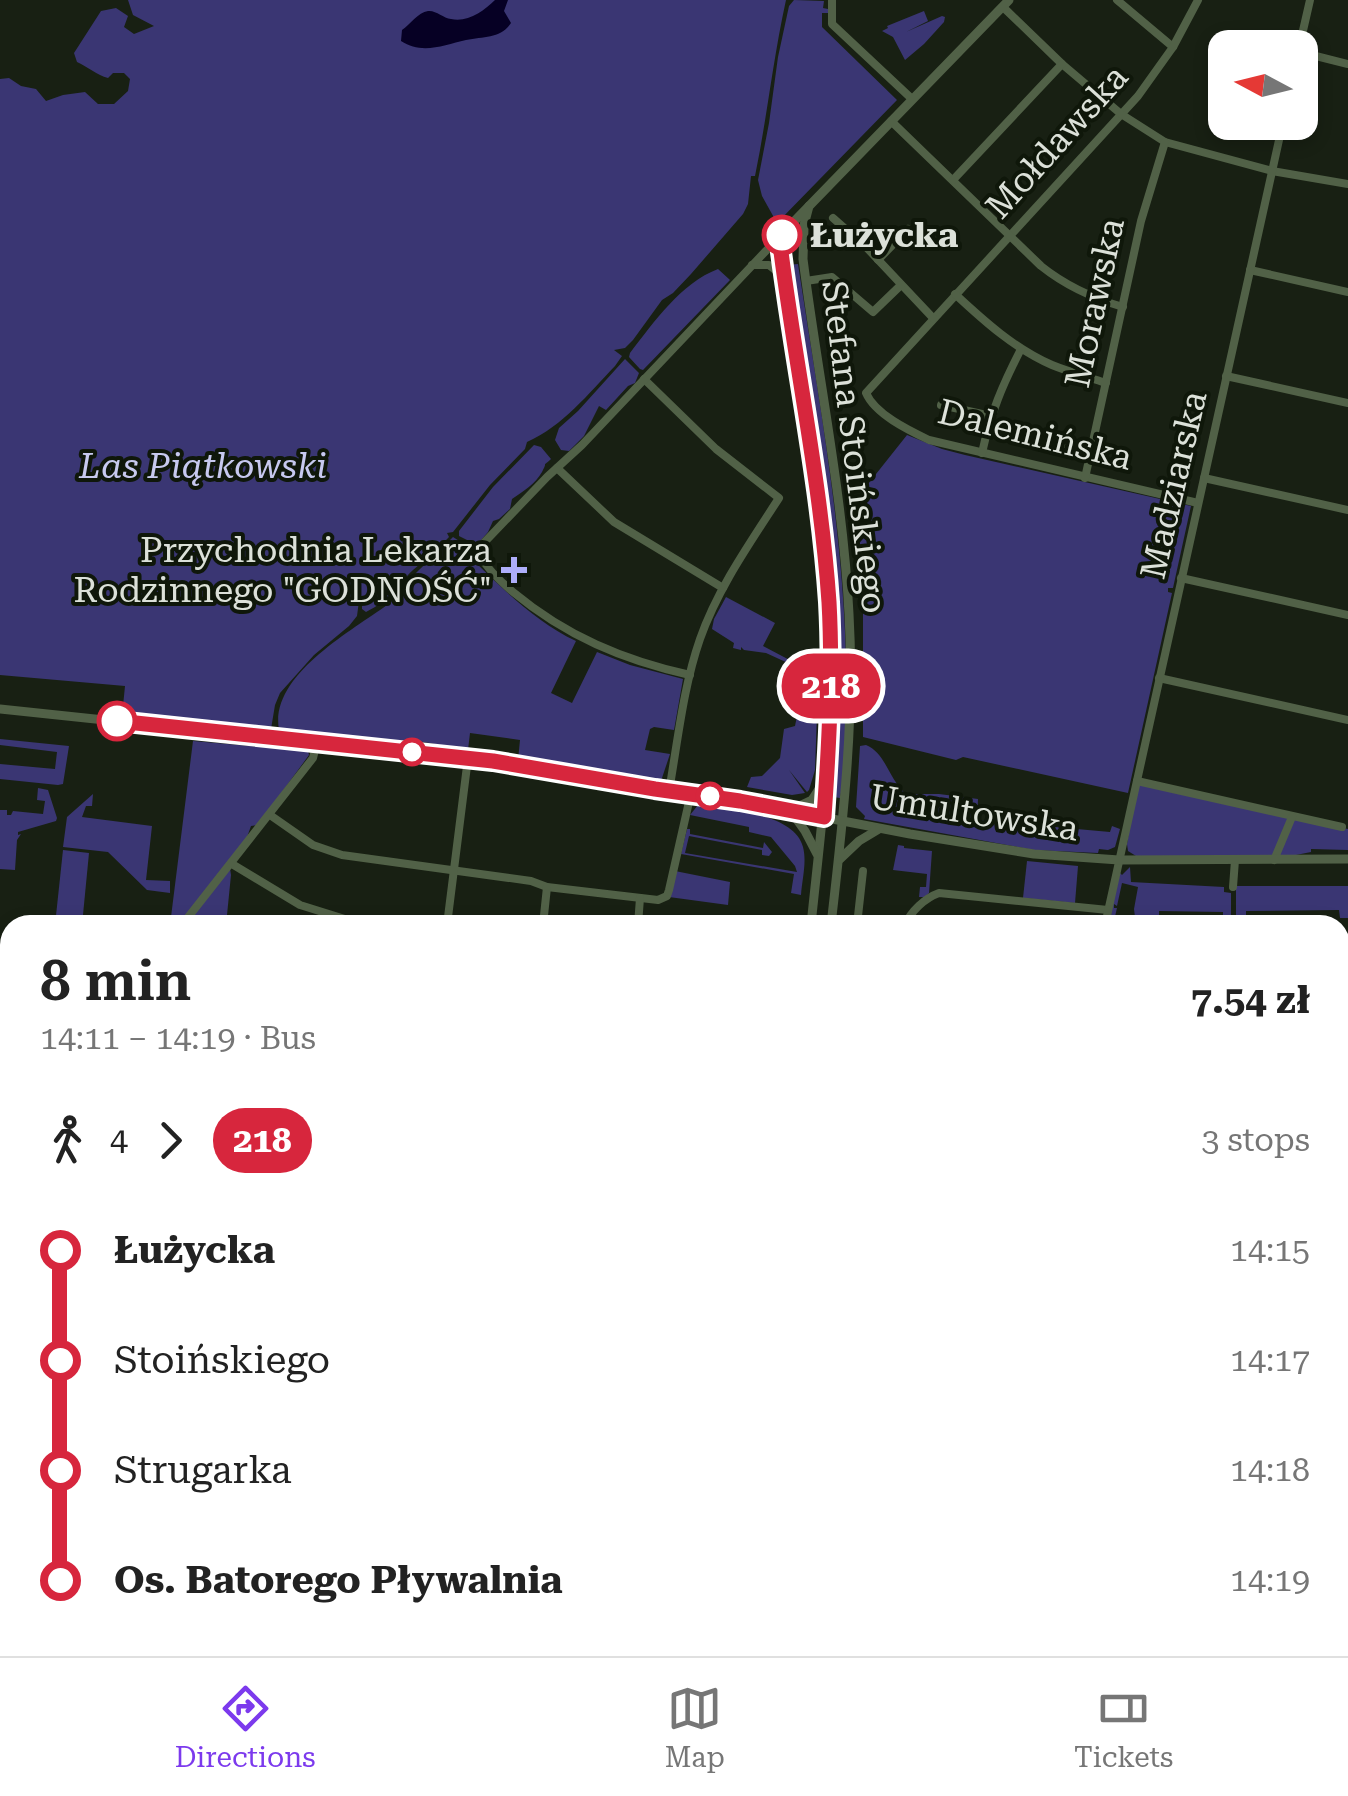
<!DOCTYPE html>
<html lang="en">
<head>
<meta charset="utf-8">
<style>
	body { margin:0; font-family:"Roboto Serif",serif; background:#f2f2f2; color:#222; height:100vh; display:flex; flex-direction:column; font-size:38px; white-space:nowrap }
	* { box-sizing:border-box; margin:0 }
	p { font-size:32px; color:#767676 }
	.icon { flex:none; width:55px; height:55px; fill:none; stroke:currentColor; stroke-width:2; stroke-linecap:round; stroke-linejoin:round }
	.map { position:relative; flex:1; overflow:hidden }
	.panel { position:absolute; left:0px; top:915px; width:1350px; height:742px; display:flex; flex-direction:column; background:#fff; border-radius:30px 30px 0 0; box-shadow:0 5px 15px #0003 }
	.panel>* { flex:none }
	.badge { padding:0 20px; border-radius:32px; font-size:35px; line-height:65px }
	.needle { width:65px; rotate:277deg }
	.tools { position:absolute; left:1208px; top:30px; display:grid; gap:20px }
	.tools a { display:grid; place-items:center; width:110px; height:110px; border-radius:20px; background:#fff; box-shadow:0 5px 15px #0003; font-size:50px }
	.map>.badge { position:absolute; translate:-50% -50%; box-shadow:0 0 0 5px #fff }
	.legs { display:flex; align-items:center; gap:15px; height:110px; padding:0 40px; font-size:32px }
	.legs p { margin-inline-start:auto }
	.headline { display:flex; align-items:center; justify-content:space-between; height:170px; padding:0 40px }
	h1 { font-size:55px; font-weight:600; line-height:75px }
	ul { padding:0 40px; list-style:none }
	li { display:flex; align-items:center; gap:35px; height:110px; font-size:38px }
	li i { display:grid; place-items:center; width:15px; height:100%; margin:0 12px; background:currentColor }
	li i::after { content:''; width:25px; height:25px; margin:-12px; border:8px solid; border-radius:50%; background:#fff }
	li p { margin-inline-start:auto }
	li:first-child i { background:linear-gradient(#0000 50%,currentColor 0) }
	li:last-child i { background:linear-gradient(currentColor 50%,#0000 0) }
	.dock { display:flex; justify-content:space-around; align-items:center; height:140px; border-top:2px solid #e0e0e0; background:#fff; font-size:28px; color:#767676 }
	.dock a { display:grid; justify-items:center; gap:5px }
	.dock .current { color:#7c3aed }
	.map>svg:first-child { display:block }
</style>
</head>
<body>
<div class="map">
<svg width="1348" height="1656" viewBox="0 0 1348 1656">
	<rect width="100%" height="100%" fill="#182013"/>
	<g fill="#3a3673">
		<path d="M128 0H786C773 59 767 118 755 176H751L748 204 743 214 691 274 673 293 662 300 633 340 625 348 614 350 622 356 615 366C588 394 563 426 527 442L525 449 490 485 453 532 447 533 449 537C438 549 426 559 413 570 394 588 392 599 366 612L362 609V600L359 601 357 616 349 626 314 655 280 693 275 705 271 729 122 716 125 686 0 675V79L9 78 21 86 36 89 46 101 63 95 85 92 98 104H114L128 91 130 79 124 73H113L108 78C97 75 88 67 77 62L74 53 101 11 116 8 128 16 124 27 134 34 154 26 133 15Z"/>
		<polygon points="794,0 824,1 823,8 828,9 828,13 822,13 822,27 897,100 777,223 762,196 758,180 769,123 778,57 789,6"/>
		<polygon points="924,11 928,21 906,32 942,16 945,17 944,22 924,44 905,60 893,37 882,31 888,28 887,26"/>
		<path d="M798 264C818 395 843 527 846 660 848 705 849 754 840 798L833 797C850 619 813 441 787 265Z"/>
		<path d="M718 269 730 280 643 370 640 369 629 357 630 353C654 322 681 283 718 269Z"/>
		<polygon points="625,359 639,373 635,383 628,386 606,410 599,406 584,436 569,451 561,450 555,440 559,428 578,411"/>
		<polygon points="907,435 942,449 965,455 1191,506 1173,588 1168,588 1168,592 1172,593 1128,793 963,757 956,760 863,737 863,611 853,503"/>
		<path d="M534 445 541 447 551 459C540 469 549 459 542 472 535 484 524 491 512 499L510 509 499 519 493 521 488 532 477 545 459 536V531L493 487Z"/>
		<path d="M453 537 472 549 466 557 468 561 477 560 476 563C506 592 538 623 576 641L551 693 572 703 597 652 630 665 683 679 674 730 654 727 650 729 645 750 670 754 661 781 518 760 520 740 470 733 468 750C438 745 410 737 380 741L279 730C269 676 350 632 387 605 395 598 401 589 408 581 422 566 439 552 453 537Z"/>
		<polygon points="726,597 775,623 763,646 818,675 811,676 812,674 766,653 744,650 741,647 741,650 733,648 734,643 712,629 714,619"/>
		<polygon points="815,685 818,686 815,770 809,790 807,792 789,770 805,793 792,795 747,787 751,777 762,776 780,758 784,729 795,726 797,716 809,717"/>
		<polygon points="0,739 69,746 63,784 58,785 0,779 0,764 55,769 57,752 0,745"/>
		<polygon points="193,741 308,751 309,755 258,825 251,826 246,840 229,862 231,875 226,925 170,925"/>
		<path d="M866 745C886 753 889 780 906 794H939L978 799 977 820 1110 832 1112 826 1120 829 1115 847 1108 850 1099 849 1098 853 1034 850 864 819 865 816 856 807 860 746Z"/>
		<polygon points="1137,783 1348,829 1348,850 1311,849 1311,852 1291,856 1136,856 1128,851 1127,844"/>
		<polygon points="38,788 48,790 57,818 56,821 18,832 18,835 21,834 17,840 15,870 0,869 0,810 7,810 7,815 11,815 13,811 43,814 45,801 37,800"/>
		<polygon points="93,794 92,806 86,806 82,817 152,826 146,880 170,881 170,893 147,890 108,852 63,847 67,817"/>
		<path d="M698 805C727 809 794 813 803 847 807 862 802 880 801 895L791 893 794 874 681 854 687 829H690V834L763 848 764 842 772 852 769 856 762 855V850L689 836 685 853 797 872 795 866 771 837 749 832V827L690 815Z"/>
		<polygon points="898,845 904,846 904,848 932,851 929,893 925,897 919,897 920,887 926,887 927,874 893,870"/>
		<polygon points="63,850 89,853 82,925 55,925"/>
		<polygon points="1027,861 1078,866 1075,903 1023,898"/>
		<polygon points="1130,867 1131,882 1224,887 1224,892 1231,893 1231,925 1223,925 1223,912 1159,911 1159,925 1136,925 1134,909 1138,887 1122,883 1117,906 1114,904 1114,908 1117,908 1113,925 1108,925 1120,873 1122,875"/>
		<polygon points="675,871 730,882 728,905 669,897"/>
		<polygon points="1236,886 1348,886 1348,918 1340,918 1339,910 1246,911 1246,925 1236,925"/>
		<polygon points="29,1648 202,1648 201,1656 28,1656"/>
	</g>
	<path fill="#060024" d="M495 0H508L504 11 511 23C500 39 484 36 466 40 444 45 422 55 401 41L402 30C410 25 418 12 428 11 436 10 443 18 451 19 467 23 484 11 495 0Z"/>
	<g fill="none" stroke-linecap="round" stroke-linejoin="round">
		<g stroke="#516147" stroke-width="5">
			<polyline points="1058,446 1068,447"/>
			<polyline points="1340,1639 1348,1639"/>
			<polyline points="488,1656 489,1648"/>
			<polyline points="781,1656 782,1648"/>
			<polyline points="853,1656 855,1648"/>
			<polyline points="1006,1656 1006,1648"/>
			<polyline points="1111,1656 1112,1648"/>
			<polyline points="1152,1656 1153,1648"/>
			<polyline points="1260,1656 1261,1648"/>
			<polyline points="1308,1656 1309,1648"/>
		</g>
		<g stroke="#516147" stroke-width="8">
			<polyline points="832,0 832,24 912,99"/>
			<polyline points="1117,0 1173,47"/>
			<path d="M1198 0 1173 47 1138 96 866 393C875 414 908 430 929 440L1198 503"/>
			<polyline points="1003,7 1062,64 1121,114 1165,142 1272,171 1348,184"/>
			<polyline points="1299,48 1310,0"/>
			<polyline points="1300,52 1348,64"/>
			<path d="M891 121 1041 266C1066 286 1092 298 1123 307"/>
			<polyline points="953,180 1062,64"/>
			<polyline points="833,218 867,248 933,318"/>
			<polyline points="878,260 908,229"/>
			<polyline points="752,265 769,265 783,276"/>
			<polyline points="1250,270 1348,292"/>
			<polyline points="806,281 832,277 873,312 901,285"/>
			<path d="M955 294C984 321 1015 349 1052 365 1069 372 1088 377 1106 383"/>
			<polyline points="1226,376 1348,403"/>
			<path d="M644 379 716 449 779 498C750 543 718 588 700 639 683 688 678 740 669 791"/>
			<polyline points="941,405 991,416"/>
			<path d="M982 453C991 412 1002 386 1021 349"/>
			<polyline points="557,468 614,522 723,588"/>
			<polyline points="1085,478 1141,221 1165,142"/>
			<polyline points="1204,478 1348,510"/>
			<polyline points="1181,578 1348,615"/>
			<path d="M690 675C623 660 566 636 513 592 500 581 484 566 477 550L547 477 582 445 781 235"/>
			<polyline points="1159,678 1348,720"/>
			<polyline points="1137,781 1342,827"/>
			<polyline points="270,815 313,845 342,855 531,881 547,887 658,900 667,896 669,890 691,793"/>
			<polyline points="1274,860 1292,817"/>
			<polyline points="232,864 300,905 364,925"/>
			<polyline points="1233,887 1235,860"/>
			<polyline points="182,925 313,758 317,742"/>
			<polyline points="447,925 468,758"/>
			<polyline points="543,925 547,887"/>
			<polyline points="638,925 640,898"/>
			<polyline points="857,925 863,871"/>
			<path d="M905 925C911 911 925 898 939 893L1108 910"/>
			<polyline points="1105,925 1283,122"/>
			<polyline points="0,990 10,997"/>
			<polyline points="1340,1090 1348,1093"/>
			<polyline points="0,1200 10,1191"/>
			<polyline points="1340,1537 1348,1537"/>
			<polyline points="933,1652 965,1656"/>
		</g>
		<g stroke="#516147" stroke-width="9">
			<path d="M809 206 804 225 803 259C818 377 843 495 849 614 855 718 843 821 831 925"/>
			<path d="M781 235V251L784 278C802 396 826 515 830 635 834 732 821 828 811 925"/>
			<polyline points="781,235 1009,0"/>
			<polyline points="0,709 493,761 655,789 739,801 910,834 1034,854 1119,860 1348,859"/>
			<polyline points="793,809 812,800 825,780"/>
			<polyline points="790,810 805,831 817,854"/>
			<polyline points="840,859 859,841 879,829"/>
			<polyline points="1340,1418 1348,1419"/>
			<polyline points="0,1450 10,1449"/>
			<polyline points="0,1459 10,1459"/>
			<polyline points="731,1656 731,1648"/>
		</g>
		<g stroke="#969d93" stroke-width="2.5">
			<polyline points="1340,1492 1348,1493"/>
			<polyline points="0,1496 10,1495"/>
		</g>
	</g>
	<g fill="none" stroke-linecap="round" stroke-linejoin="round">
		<g stroke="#fff" stroke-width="22">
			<path id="line-1" d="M117 721 493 761 655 789 740 801 824 817C829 745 833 674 829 602 821 484 796 368 781 252L782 235"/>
		</g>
		<use href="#line-1" stroke="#d7263d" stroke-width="15"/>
	</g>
	<g fill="#fff" stroke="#d7263d" stroke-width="5">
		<circle cx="782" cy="235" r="18"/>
		<circle cx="117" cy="721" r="18"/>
		<circle cx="412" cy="752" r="12"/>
		<circle cx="710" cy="796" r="12"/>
	</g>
	<path fill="#aeaefa" stroke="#0f170a" stroke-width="4" d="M509 555h10v10h10v10h-10v10h-10v-10h-10v-10h10z"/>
	<g text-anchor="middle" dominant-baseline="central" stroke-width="8" stroke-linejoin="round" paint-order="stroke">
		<g font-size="35" fill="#dce1d9" stroke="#0f170a">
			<text transform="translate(1057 142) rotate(-48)">Mołdawska</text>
			<text transform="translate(1095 303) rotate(-78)">Morawska</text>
			<text transform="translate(1035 435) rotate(14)">Dalemińska</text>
			<text transform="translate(854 447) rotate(83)">Stefana Stoińskiego</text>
			<text transform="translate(1174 485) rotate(-77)">Madziarska</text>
			<text transform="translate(974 813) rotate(9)">Umultowska</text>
		</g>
		<g font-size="35" font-weight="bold" fill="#dce1d9" stroke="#0f170a" text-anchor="start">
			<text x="810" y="235">Łużycka</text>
		</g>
		<g font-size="35" font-style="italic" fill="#c7c9ef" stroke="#0f170a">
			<text x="203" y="466">Las Piątkowski</text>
		</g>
		<g font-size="35" fill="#dce1d9" stroke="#0f170a" text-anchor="end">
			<text x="492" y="550">Przychodnia Lekarza<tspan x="492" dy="40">Rodzinnego "GODNOŚĆ"</tspan></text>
		</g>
	</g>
</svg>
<div class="tools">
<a><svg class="needle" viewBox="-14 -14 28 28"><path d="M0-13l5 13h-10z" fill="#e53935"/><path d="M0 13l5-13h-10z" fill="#767676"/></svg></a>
</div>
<b class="badge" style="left:831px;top:686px;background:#d7263d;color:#fff">218</b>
<section class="panel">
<div class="headline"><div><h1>8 min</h1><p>14:11 – 14:19 · Bus</p></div><b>7.54 zł</b></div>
<div class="legs"><svg class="icon" aria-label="walk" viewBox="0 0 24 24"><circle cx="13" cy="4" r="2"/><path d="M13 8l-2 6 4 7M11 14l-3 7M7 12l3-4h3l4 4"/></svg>4<svg class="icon" aria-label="forward" viewBox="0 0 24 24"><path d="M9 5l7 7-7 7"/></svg><b class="badge" style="background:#d7263d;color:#fff">218</b><p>3 stops</p></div>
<ul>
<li><i style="color:#d7263d"></i><b>Łużycka</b><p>14:15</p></li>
<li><i style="color:#d7263d"></i><span>Stoińskiego</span><p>14:17</p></li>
<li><i style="color:#d7263d"></i><span>Strugarka</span><p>14:18</p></li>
<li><i style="color:#d7263d"></i><b>Os. Batorego Pływalnia</b><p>14:19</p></li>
</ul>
</section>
</div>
<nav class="dock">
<a class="current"><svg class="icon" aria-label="directions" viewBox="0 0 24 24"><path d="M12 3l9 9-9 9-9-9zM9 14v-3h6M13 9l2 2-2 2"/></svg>Directions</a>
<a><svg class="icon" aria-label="map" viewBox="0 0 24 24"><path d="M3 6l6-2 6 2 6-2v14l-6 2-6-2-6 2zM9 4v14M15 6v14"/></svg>Map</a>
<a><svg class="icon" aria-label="tickets" viewBox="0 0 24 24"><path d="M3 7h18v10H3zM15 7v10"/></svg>Tickets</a>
</nav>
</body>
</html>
